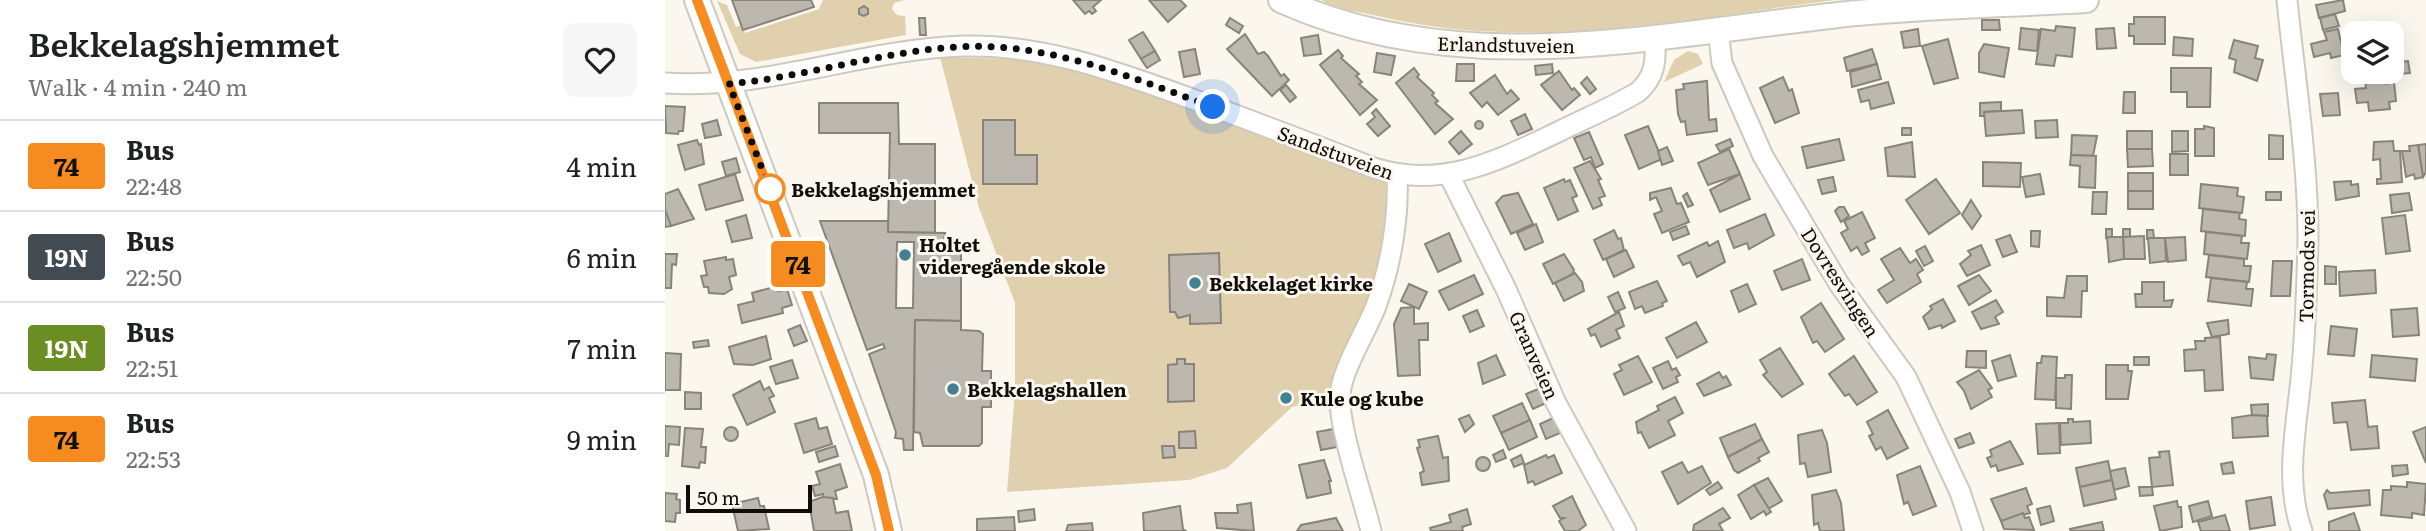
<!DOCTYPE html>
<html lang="en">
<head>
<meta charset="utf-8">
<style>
	body { margin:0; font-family:Literata,serif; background:#f6f6f6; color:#202124; height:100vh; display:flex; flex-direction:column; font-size:26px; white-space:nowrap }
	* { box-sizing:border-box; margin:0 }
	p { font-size:23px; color:#757577 }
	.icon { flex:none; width:38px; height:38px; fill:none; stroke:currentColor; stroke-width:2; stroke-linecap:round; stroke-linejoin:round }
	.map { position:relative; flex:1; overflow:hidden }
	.panel { display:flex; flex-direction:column; background:#fff; width:665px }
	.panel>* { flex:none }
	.badge { padding:0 14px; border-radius:5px; font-size:24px; line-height:46px }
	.controls { position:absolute; left:1676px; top:21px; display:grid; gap:14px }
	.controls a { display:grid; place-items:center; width:63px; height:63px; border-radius:14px; background:#fff; box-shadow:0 7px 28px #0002; font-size:35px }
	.scale { position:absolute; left:21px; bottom:18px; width:126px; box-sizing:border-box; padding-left:7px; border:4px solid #0e0d09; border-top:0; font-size:19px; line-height:24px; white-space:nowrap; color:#0e0d09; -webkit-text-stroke:5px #fcf7ee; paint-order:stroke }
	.you { position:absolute; width:35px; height:35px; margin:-18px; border:5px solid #fff; border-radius:50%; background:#1a73e8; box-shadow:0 0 0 10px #1a73e833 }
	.map>.badge { position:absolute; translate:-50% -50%; box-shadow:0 0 0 4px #fff }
	.round { display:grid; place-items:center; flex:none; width:74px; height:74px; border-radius:14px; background:#f6f6f6 }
	.head { display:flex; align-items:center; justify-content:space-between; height:119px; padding:0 28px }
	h1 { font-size:33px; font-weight:600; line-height:52px }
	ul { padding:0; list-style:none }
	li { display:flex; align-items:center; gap:21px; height:91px; padding:0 28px; border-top:2px solid #e0e0e0 }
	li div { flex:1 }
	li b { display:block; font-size:26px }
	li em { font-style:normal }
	li .badge { min-width:77px; font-weight:700; text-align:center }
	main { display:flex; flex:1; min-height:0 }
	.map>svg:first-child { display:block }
</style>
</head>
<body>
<main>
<section class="panel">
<div class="head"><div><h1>Bekkelagshjemmet</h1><p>Walk · 4 min · 240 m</p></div><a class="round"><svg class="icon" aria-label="heart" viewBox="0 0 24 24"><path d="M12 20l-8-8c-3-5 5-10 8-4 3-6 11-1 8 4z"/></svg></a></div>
<ul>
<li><span class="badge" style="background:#f68b1f;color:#111">74</span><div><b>Bus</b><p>22:48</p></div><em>4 min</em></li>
<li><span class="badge" style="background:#424a52;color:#fff">19N</span><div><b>Bus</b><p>22:50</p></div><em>6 min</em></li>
<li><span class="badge" style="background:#6b8e23;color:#fff">19N</span><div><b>Bus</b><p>22:51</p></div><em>7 min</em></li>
<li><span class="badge" style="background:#f68b1f;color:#111">74</span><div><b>Bus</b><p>22:53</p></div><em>9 min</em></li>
</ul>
</section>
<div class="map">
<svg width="1761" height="531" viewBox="0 0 1761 531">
	<rect width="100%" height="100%" fill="#fcf7ee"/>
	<g fill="#e0d0ad">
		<polygon points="158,0 239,0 229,3 227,9 232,15 240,16 241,35 91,62 75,54 52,1 62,5 71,27 77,25 80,33 154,9"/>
		<path d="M656 0H1170C1022 19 865 52 717 17 697 12 674 10 656 0Z"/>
		<polygon points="1023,51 1033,54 1038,64 999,82 1009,60"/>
		<polygon points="275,57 350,59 433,75 729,186 711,297 661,397 627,407 562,468 524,480 342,492 350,391 350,303 314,208"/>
	</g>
	<g fill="#bcb8af" stroke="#88847c" stroke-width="2" fill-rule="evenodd">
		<polygon points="67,0 146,0 149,7 78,30"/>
		<polygon points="408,0 436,0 428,7 431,11 427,14 424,11 420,14"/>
		<polygon points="484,0 515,0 521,6 503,22"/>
		<polygon points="1678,0 1680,11 1654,18 1651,5"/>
		<polygon points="199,6 203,9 203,14 199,16 194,14 194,9"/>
		<polygon points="1670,14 1674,26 1658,30 1655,18"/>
		<polygon points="1469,17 1500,17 1500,44 1469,44 1469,36 1464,36 1464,24 1469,24"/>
		<polygon points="254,18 260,18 261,35 255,35"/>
		<polygon points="565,18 578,26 574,33 561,25"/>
		<polygon points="1317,20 1334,20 1335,30 1317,30"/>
		<polygon points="1391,26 1410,28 1407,57 1391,55 1389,66 1371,64 1376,29 1390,31"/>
		<polygon points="1730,26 1735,46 1727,48 1727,33 1698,33"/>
		<polygon points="1356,28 1374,30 1372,51 1354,49"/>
		<polygon points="1449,28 1451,48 1432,49 1431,29"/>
		<polygon points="1253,29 1255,46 1239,48 1236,32"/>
		<polygon points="1673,29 1679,55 1666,58 1665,53 1649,57 1646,44 1662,40 1659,32"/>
		<polygon points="478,32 490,51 476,59 464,40"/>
		<polygon points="580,34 593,54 599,52 603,56 616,76 619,74 624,80 607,96 562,49"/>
		<polygon points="653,35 656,54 639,56 636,38"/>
		<polygon points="1509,37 1528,39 1527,56 1508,55"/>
		<polygon points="1283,39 1293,78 1269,84 1257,46"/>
		<polygon points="1569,40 1593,46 1590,58 1598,60 1592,81 1569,72 1571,60 1564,58"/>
		<polygon points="1319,44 1344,48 1339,77 1314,72 1314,53"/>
		<polygon points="530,49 535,74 519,77 514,52"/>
		<polygon points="1207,49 1212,64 1182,71 1179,58"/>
		<polygon points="673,50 678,56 676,58 694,74 691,76 697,82 694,84 712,100 695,115 655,65"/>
		<polygon points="490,51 495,60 482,68 476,59"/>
		<polygon points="712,53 730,56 726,75 709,72"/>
		<polygon points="1743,61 1745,73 1734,74 1732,62"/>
		<polygon points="792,64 809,64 809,81 791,81"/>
		<polygon points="887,64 888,73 871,75 870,66"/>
		<polygon points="1212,64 1216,79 1187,87 1185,72"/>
		<polygon points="749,68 754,75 752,77 769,93 767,95 773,101 770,103 788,119 770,134 731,83"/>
		<polygon points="1506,68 1546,68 1545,107 1522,107 1522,92 1506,92"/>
		<polygon points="894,71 907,90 909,88 915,95 897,110 876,85"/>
		<polygon points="830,75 842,94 846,90 854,99 833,115 822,102 817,107 805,93"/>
		<polygon points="1720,76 1721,84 1729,82 1731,101 1724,102 1725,109 1704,111 1703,102 1692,103 1690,89 1701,88 1700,79"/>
		<polygon points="922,77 931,89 925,94 916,83"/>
		<polygon points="1118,77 1124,91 1127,89 1134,113 1110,123 1095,88"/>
		<polygon points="1042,81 1044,120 1051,119 1052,131 1022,135 1020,121 1016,122 1013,114 1011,90 1019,89 1018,84"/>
		<polygon points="1223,82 1229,103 1206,109 1204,100 1196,102 1193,90"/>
		<polygon points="621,85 631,97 625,102 615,90"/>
		<polygon points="1459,92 1470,92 1470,113 1458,113"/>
		<polygon points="1673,93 1675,115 1658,116 1655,94"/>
		<polygon points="1336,102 1336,111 1319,112 1320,116 1315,116 1315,103"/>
		<polygon points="154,103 233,103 234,144 270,144 270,233 223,232 225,133 154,133"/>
		<polygon points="0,106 20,107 18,131 14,131 13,134 1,133"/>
		<polygon points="711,109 725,126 713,136 702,124 710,117 707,113"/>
		<polygon points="1357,110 1359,133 1321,136 1319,112"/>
		<polygon points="860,114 867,129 853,135 846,121"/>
		<polygon points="52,120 56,135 40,138 37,124"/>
		<polygon points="318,120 350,120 350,155 372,155 372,184 318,184"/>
		<polygon points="1392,120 1393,137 1371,138 1370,121"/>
		<circle cx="814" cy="125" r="4"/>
		<polygon points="983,126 997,159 974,169 960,135"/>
		<polygon points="1539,126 1549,128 1549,156 1530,156 1530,129 1539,129"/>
		<rect x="1237" y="128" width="9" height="7"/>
		<polygon points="796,131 807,144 794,154 784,142"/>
		<rect x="1462" y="131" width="25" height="18"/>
		<polygon points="1507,131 1523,131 1523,151 1507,152"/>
		<polygon points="924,132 938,164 930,168 926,157 919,160 909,138"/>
		<polygon points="1407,135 1432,136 1428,156 1406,155"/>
		<polygon points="1604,135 1618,136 1618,159 1604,159"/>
		<polygon points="1065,139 1068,146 1055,152 1051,145"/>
		<polygon points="1174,139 1179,160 1142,168 1137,147"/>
		<polygon points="32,140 34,145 36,144 39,164 20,170 13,145"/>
		<polygon points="1728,141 1729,151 1735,151 1737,182 1712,184 1712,179 1716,179 1715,159 1708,160 1709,142"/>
		<polygon points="1247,142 1250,177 1223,176 1220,148"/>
		<polygon points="1761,144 1761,172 1758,177 1753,145"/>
		<polygon points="1753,145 1758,177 1750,179 1749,174 1741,177 1737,151 1745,151 1744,146"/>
		<polygon points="1002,147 1008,161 997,165 993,151"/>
		<polygon points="1064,149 1075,174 1043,185 1033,163"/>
		<polygon points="1462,149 1487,149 1488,166 1463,167"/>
		<rect x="1505" y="154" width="18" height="21"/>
		<polygon points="1406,155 1431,156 1430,188 1414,187 1415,166 1405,165"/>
		<polygon points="71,158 75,172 61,176 57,162"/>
		<polygon points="925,161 936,179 933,180 940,196 934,198 937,205 928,209 909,168"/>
		<polygon points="1318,162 1356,163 1355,187 1318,186"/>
		<rect x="1463" y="173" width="25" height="18"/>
		<polygon points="70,174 78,200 41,210 34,185"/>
		<polygon points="1075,174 1085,199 1055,212 1045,190"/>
		<polygon points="1375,174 1379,194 1361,197 1357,177"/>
		<polygon points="1168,177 1171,191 1157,194 1153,180"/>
		<polygon points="899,179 900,182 905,180 912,196 907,198 913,211 893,220 879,188"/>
		<polygon points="1271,179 1295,213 1264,234 1241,200"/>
		<polygon points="1686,181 1686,185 1693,184 1694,196 1671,200 1669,182"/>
		<polygon points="1536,184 1573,188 1572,196 1579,197 1577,213 1534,208"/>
		<polygon points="1006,188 1012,204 1016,203 1024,222 997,233 989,214 997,211 991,197 985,200 985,193"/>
		<polygon points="13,189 29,219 6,226 0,213 0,194"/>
		<rect x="1463" y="191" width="25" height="18"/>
		<polygon points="1428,192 1442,192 1441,214 1427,214"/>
		<rect x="1601" y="192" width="15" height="8"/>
		<polygon points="853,193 868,224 846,234 831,203 838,196"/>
		<polygon points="1022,193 1028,205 1023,207 1018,196"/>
		<polygon points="1744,193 1747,210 1727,213 1725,195"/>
		<polygon points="1306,200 1316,216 1307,229 1297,215"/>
		<polygon points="1174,207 1179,207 1184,216 1176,222 1170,211"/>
		<polygon points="1538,209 1575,213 1574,219 1581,220 1580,236 1536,231"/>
		<polygon points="1,212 6,226 0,227 0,213"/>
		<polygon points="1197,212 1210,238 1200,243 1204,251 1197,255 1192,247 1186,251 1176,233 1183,229 1179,221"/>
		<polygon points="1100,214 1109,235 1084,249 1082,243 1069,248 1062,230"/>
		<polygon points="81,215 87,238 67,242 61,221"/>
		<polygon points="1740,215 1745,251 1721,254 1717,218"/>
		<path d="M155 221H223V232L280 233 279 242H296V321L250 320 248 450H239L238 439 230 438 231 432 204 354 220 348 218 344 202 350ZM232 242H249L248 308H231Z"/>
		<polygon points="871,224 878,242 860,250 852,233"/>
		<polygon points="1021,226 1024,234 1008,240 1005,232"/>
		<polygon points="1441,229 1447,229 1447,237 1441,238"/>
		<rect x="1458" y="229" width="7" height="8"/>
		<polygon points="949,230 953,239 956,238 959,250 938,260 929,240"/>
		<polygon points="1482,230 1488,230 1489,238 1482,239"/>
		<polygon points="1366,231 1375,231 1374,247 1366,246"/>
		<polygon points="1541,232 1577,236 1576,243 1584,243 1582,259 1539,254"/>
		<polygon points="784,233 796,261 773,272 760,244"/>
		<polygon points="1345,235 1352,252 1338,257 1331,240"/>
		<polygon points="1479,236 1480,259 1459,259 1458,237"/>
		<polygon points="1442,237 1458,237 1459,259 1444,262"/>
		<polygon points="1520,237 1521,260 1503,262 1500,238"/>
		<polygon points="1483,238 1500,238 1501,261 1485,263"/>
		<polygon points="1053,241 1060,262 1032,277 1025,262 1018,265 1013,256 1042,242 1044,246"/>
		<polygon points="1316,245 1325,265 1302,276 1295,264 1306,255 1303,251"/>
		<polygon points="1260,246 1268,261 1259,266 1251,251"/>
		<polygon points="1235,248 1245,263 1251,259 1258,270 1252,274 1256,282 1222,303 1213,290 1229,280 1216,259"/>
		<polygon points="961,250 969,267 949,277 941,259"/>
		<polygon points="554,253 556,323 525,324 525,315 513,318 510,312 505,312 504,255"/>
		<polygon points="0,254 12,254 11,265 7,264 6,288 0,288"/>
		<polygon points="899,254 909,270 908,274 888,284 878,264"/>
		<polygon points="1544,255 1579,259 1579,266 1586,266 1584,282 1541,277"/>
		<polygon points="61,257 61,260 68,259 71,275 64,277 67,289 59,294 44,293 43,287 39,287 36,276 42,275 39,261"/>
		<polygon points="1137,259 1145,280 1117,290 1109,271"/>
		<polygon points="1608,261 1627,261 1625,296 1606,296"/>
		<polygon points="1660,266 1671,267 1671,284 1660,284"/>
		<polygon points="1710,270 1711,293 1675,296 1674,272"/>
		<polygon points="910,273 917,282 919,291 899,301 890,283"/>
		<polygon points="809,275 818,294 784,310 774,291"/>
		<polygon points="1314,275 1326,291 1304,305 1293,286"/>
		<polygon points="1402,276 1422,276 1422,291 1417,291 1416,317 1382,316 1382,297 1399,298"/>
		<polygon points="1546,278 1582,282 1581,289 1588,289 1586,306 1543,301"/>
		<polygon points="992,281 1002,301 997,303 998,306 980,313 977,306 970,309 964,292"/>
		<polygon points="1477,282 1499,282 1499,301 1508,300 1506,307 1471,307 1470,294 1477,294"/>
		<polygon points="744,284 762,292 754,309 736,301"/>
		<polygon points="1082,284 1091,304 1074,312 1066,291"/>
		<polygon points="112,286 113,291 122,289 127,305 117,308 118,313 77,323 73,305 89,301 87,293"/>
		<polygon points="953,292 960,308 950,312 943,297"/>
		<polygon points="1278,299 1290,321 1277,328 1276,325 1264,329 1258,317 1267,309 1265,306"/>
		<polygon points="1331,300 1338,312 1330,317 1334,324 1316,329 1307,312"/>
		<polygon points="1156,303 1179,339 1160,352 1152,341 1148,343 1136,317"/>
		<polygon points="749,307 749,324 763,323 763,340 754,340 755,375 733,376 729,324 736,308"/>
		<polygon points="1752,308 1754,335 1728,337 1726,310"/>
		<polygon points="812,310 819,326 805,332 798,316"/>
		<polygon points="954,312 959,326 951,330 955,338 936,347 930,334 926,336 923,329"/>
		<polygon points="250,320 296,321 296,330 314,331 318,334 317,371 326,371 326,407 317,407 317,443 314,446 258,446 255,433 249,432"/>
		<polygon points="1563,320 1564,334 1547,337 1542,323"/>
		<polygon points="1031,322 1042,342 1012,358 1001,338"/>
		<polygon points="135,325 142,341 129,346 123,330"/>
		<polygon points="1666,326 1692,329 1689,356 1663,354"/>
		<polygon points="101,336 106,359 88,365 69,364 64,347"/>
		<polygon points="1555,337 1558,390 1540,391 1539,370 1520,371 1519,350 1531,349 1530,341 1540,341 1540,338"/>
		<polygon points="43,340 44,346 29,348 28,342"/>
		<polygon points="1115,348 1138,384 1117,397 1098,375 1102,372 1095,360"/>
		<polygon points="1302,351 1321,351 1321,368 1301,367"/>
		<polygon points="0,353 16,354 15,390 0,390"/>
		<polygon points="1602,354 1611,355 1608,380 1586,378 1584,357 1601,359"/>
		<polygon points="831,355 840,375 818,384 813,363"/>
		<polygon points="1345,355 1351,376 1333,381 1327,361"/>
		<polygon points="1707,355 1752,359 1750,381 1705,377"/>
		<polygon points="973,356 987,382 959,395 949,374 957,370 954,365"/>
		<polygon points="1189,356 1212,392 1192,405 1184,394 1180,396 1164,374"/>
		<polygon points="1377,356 1392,357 1390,400 1370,399 1372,363 1376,363"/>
		<rect x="1469" y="357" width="15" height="8"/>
		<polygon points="512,359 520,359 520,364 529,364 529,401 503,402 503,365 512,364"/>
		<polygon points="127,360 133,378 111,384 105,367"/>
		<polygon points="1003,361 1007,370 1011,368 1015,375 1011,377 1013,382 998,389 988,368"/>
		<polygon points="1441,365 1463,365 1463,371 1467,371 1463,399 1441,399"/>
		<polygon points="1314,370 1327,388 1323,390 1327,397 1306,409 1299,391 1292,382"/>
		<polygon points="1054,372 1058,378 1061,376 1066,385 1039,396 1032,384"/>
		<polygon points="1400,375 1407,375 1406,409 1391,408 1391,378 1400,378"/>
		<polygon points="95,381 99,390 104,387 109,396 104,398 110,412 82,425 68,395"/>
		<polygon points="873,389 881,403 868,409 861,394"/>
		<polygon points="20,392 36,393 36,409 20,409"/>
		<polygon points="1010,397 1018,413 1003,421 1010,435 984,448 976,432 973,433 971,422 994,410 992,406"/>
		<polygon points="1700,400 1703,427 1712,426 1714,448 1686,450 1682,422 1669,423 1667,403"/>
		<polygon points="857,403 865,420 836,433 828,416"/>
		<polygon points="1603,404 1603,416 1587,415 1586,405"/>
		<polygon points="1223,410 1243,448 1222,459 1216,447 1211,450 1204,436 1208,434 1202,422"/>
		<polygon points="804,415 809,424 800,432 794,419"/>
		<polygon points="1587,415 1602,416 1603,436 1568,438 1567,418"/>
		<polygon points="151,418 154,429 162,427 167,444 139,453 130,424"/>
		<polygon points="888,418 895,433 881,439 875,424"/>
		<polygon points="1403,419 1408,419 1408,422 1425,421 1426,443 1396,445 1395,423 1403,423"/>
		<polygon points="865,420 872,437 844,450 836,433"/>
		<polygon points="1394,423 1395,453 1373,454 1371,424"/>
		<polygon points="1090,424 1097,439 1063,457 1055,438"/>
		<polygon points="0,426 15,427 14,445 4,444 3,456 0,456"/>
		<polygon points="1761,427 1761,463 1748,432"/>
		<circle cx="66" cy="434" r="7"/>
		<polygon points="20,428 38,429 36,447 41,447 40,463 35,462 34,468 17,466"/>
		<polygon points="668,429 672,447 656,450 652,432"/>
		<polygon points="1157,430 1162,443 1166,472 1143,477 1140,463 1135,464 1133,435"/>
		<polygon points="530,431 531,448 514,448 514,432"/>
		<polygon points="1305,433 1309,443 1294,448 1290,439"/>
		<polygon points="773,436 778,458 783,457 784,481 757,485 755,473 759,471 752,448 755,447 753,440"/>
		<polygon points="1097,439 1104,452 1093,458 1095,461 1073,473 1069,470 1063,457"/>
		<polygon points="1345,441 1358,464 1333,471 1331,465 1326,467 1322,458 1327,456 1325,450"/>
		<polygon points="170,446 173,456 154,462 151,452"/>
		<polygon points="497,446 509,446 510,457 498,458"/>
		<polygon points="838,450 841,458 831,462 828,455"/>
		<polygon points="1504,451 1508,485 1487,487 1484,458 1495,457 1494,452"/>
		<polygon points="856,455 859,463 849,467 846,460"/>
		<polygon points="881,455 883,458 889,455 897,473 870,485 868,481 863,483 859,465"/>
		<circle cx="818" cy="464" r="7"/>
		<polygon points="659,460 666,481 664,481 666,493 642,498 634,465"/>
		<polygon points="1443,461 1447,480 1415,487 1411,468"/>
		<polygon points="1017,462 1023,473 1037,466 1046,483 1013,504 997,472"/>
		<polygon points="1567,462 1569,473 1558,474 1556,464"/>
		<polygon points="175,464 182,487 170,491 172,499 159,499 158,494 150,496 147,486 155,484 151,472"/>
		<polygon points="1742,465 1743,474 1728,476 1727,466"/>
		<polygon points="1255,466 1271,506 1248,515 1243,502 1239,504 1232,475"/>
		<polygon points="1460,468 1464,486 1449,490 1445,471"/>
		<polygon points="1103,478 1117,501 1103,509 1089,485"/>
		<polygon points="1447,480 1451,499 1419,506 1415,487"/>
		<polygon points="1053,482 1057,488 1045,495 1041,490"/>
		<polygon points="1742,482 1761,484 1759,515 1747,513 1747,518 1716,515 1718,490 1726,490 1726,486 1742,487"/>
		<polygon points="1089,485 1106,512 1101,515 1099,511 1086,519 1073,495"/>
		<polygon points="1474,487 1487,487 1488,495 1475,496"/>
		<polygon points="1361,488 1367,504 1362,506 1365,513 1336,521 1326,499"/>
		<polygon points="1171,490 1176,503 1179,531 1155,531 1153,523 1149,525 1147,495"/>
		<polygon points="1662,490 1665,493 1704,490 1705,505 1663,509 1659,495"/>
		<polygon points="0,493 12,494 11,499 15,500 15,513 11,513 10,522 0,521"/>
		<polygon points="907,496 921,525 913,531 900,531 894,521 899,518 895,518 888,506"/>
		<polygon points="157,497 168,498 171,513 183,511 187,531 149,531 144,502"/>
		<polygon points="1606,497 1610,525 1585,529 1581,501"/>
		<polygon points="93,498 95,506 99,506 104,529 73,531 67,504"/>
		<polygon points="1512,501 1513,507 1516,507 1517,527 1495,531 1489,506"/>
		<polygon points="1543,501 1547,516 1528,522 1524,506"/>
		<polygon points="586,503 589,531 552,528 550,513 573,513 572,505"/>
		<polygon points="515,506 518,529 521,531 479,531 478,513"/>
		<polygon points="1385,506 1389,521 1376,525 1372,509"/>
		<polygon points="1058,508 1065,518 1054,524 1058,531 1028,531 1029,525"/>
		<polygon points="369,509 370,520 354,522 353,511"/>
		<polygon points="802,509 806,524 797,527 798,531 766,531 765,528 786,522 784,515"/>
		<polygon points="1358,513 1360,518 1364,517 1369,530 1339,529 1336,521"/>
		<polygon points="1689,513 1695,531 1664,531 1664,522"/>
		<polygon points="1560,515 1565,531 1536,531 1533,522"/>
		<polygon points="349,517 350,531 312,531 312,519"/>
		<polygon points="671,518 678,531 632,531 636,525"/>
		<polygon points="1437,522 1439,531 1406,531 1405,529"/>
		<polygon points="427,523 428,531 401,531 403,525"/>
	</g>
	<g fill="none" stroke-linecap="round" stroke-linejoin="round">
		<g stroke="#cdc9bf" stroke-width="23">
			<g id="minor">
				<path d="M1622 0C1630 80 1643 159 1643 239 1642 282 1641 324 1637 367 1633 421 1618 478 1637 531"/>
				<polyline points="1053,30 1057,63 1098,156 1174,284 1241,377 1295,492 1308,531"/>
				<path d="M0 83C102 90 198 49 299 46 380 44 455 73 530 100 590 122 650 145 709 168 778 190 834 160 895 131 921 118 948 107 973 92 990 77 992 60 989 38"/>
				<polyline points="784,175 841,289 891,403 961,531"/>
				<path d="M706 531C698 497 673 427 675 395 677 369 701 332 711 306 726 265 734 218 732 175"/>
			</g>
		</g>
		<g stroke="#cdc9bf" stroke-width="28">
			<g id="tertiary">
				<polyline points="32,0 211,475 224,531"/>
				<path d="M616 0C794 81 986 36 1173 15 1255 6 1338 5 1421 0"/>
			</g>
		</g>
		<use href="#minor" stroke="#fff" stroke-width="19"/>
		<use href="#tertiary" stroke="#fff" stroke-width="24"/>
	</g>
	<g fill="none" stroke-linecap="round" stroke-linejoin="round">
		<g stroke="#fff" stroke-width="16">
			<polyline id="line" points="32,0 211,475 224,531"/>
		</g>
		<use href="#line" stroke="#f68b1f" stroke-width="10"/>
		<path stroke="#0e0d09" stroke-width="7" stroke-dasharray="0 12.6" d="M105 189 64 84C140 77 214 52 291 47 381 41 465 77 548 107"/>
	</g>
	<circle fill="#fff" stroke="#f68b1f" stroke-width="3.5" cx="105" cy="189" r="14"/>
	<g fill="#418095" stroke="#fcf7ee" stroke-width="2.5">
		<circle cx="240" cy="255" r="7"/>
		<circle cx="530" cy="283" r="7"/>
		<circle cx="288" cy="389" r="7"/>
		<circle cx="621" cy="398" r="7"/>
	</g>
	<g text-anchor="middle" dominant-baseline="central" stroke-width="6" stroke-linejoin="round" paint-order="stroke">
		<g font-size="19" fill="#0e0d09" stroke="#fcf7ee">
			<text transform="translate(841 44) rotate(1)">Erlandstuveien</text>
			<text transform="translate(671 152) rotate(20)">Sandstuveien</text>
			<text transform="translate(1641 266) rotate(-89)">Tormods vei</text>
			<text transform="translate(1176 282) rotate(57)">Dovresvingen</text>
			<text transform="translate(870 355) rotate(66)">Granveien</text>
		</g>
		<g font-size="19" font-weight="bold" fill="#0e0d09" stroke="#fcf7ee" text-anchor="start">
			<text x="126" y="189">Bekkelagshjemmet</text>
		</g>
		<g font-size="19" font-weight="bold" fill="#0e0d09" stroke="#fcf7ee" text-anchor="start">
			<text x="254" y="244">Holtet<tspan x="254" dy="22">videregående skole</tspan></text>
			<text x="544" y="283">Bekkelaget kirke</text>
			<text x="302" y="389">Bekkelagshallen</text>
			<text x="635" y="398">Kule og kube</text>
		</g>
	</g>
</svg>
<div class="controls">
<a><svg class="icon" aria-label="layers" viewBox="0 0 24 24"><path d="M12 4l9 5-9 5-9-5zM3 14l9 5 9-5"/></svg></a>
</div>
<div class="scale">50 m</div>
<div class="you" style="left:548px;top:107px"></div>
<b class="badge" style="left:133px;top:264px;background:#f68b1f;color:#111">74</b>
</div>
</main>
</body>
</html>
